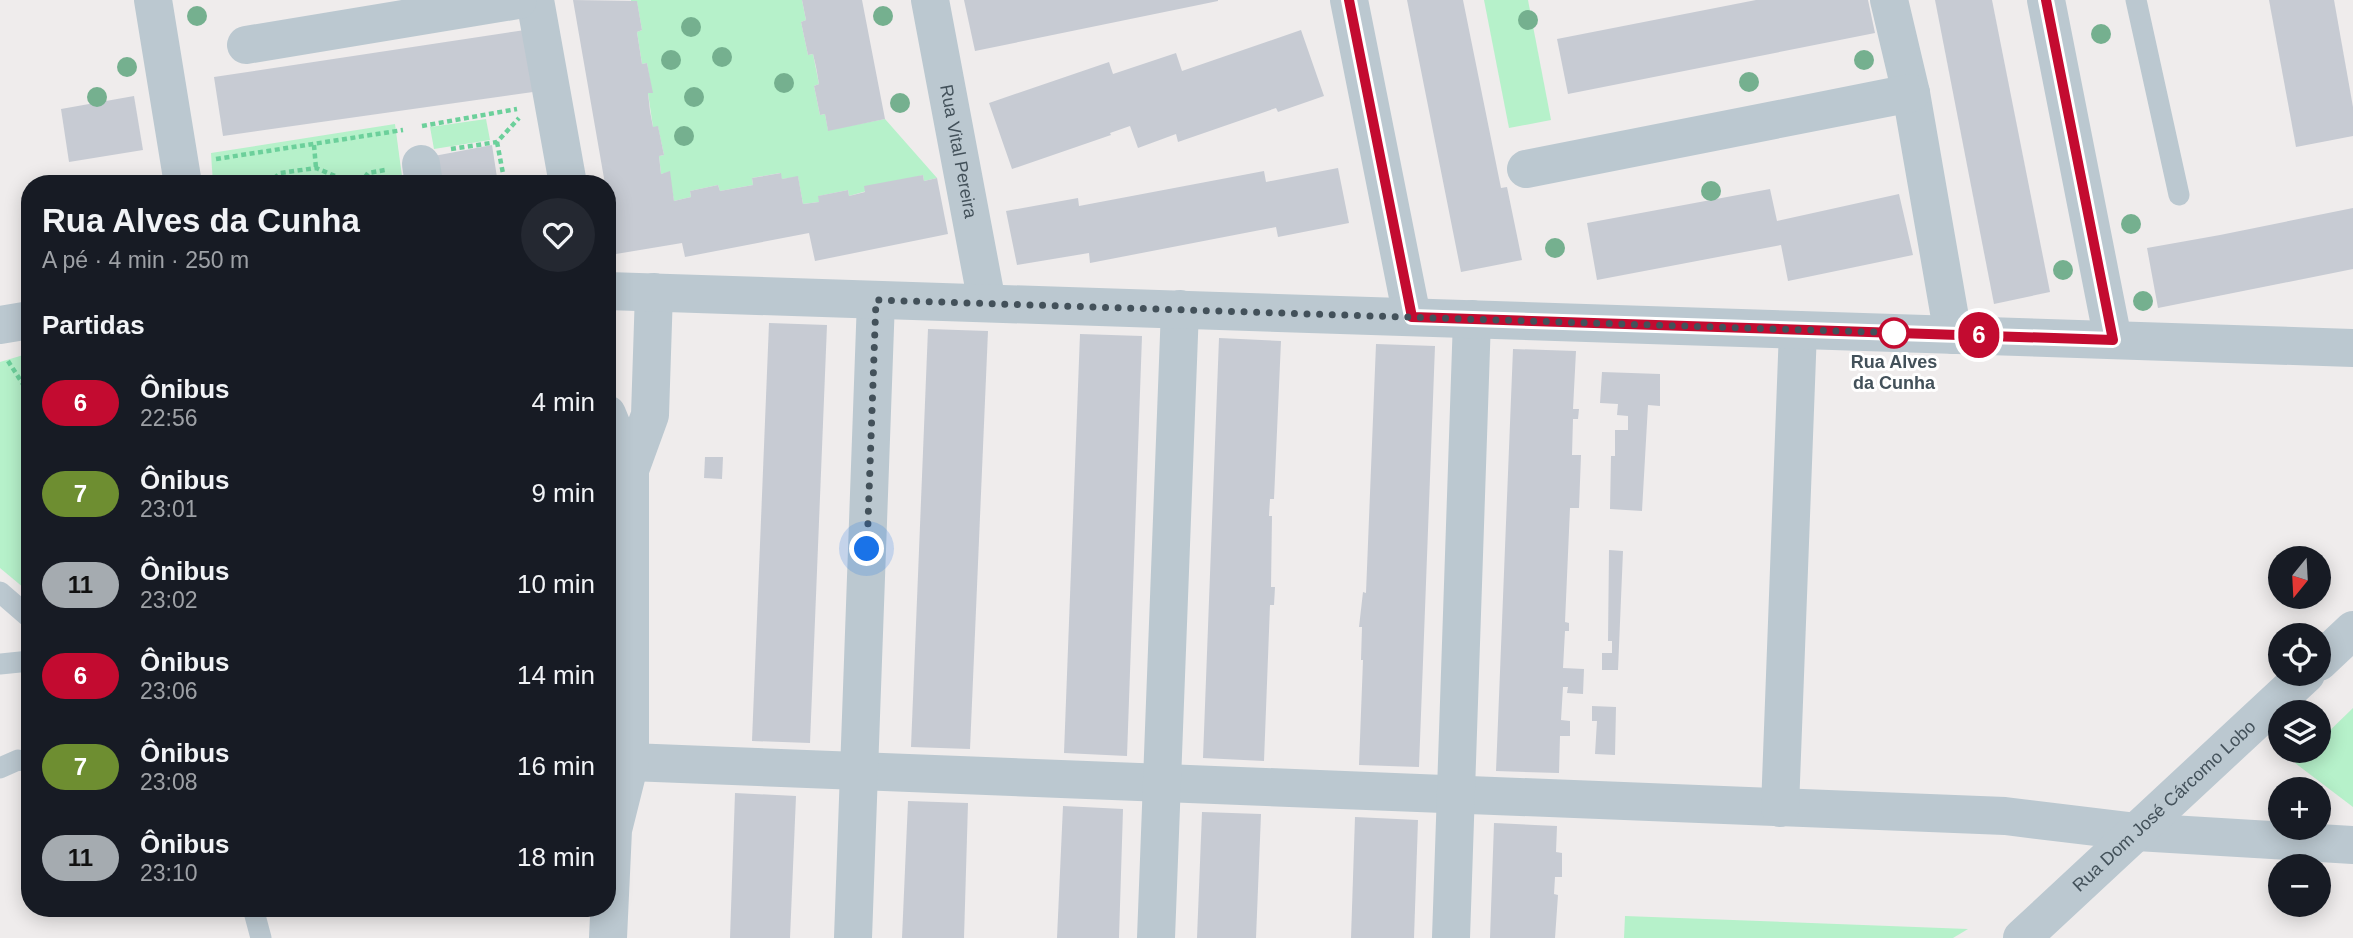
<!DOCTYPE html>
<html lang="pt">
<head>
<meta charset="utf-8">
<style>
	body { margin:0; font-family:Helvetica,sans-serif; background:#242831; color:#f1f3f6; height:100vh; display:flex; flex-direction:column; font-size:26px; white-space:nowrap }
	* { box-sizing:border-box; margin:0 }
	p { font-size:23px; color:#9ea1a6 }
	.icon { flex:none; width:38px; height:38px; fill:none; stroke:currentColor; stroke-width:2; stroke-linecap:round; stroke-linejoin:round }
	.map { position:relative; flex:1; overflow:hidden }
	.panel { position:absolute; left:21px; top:175px; width:595px; height:742px; display:flex; flex-direction:column; background:#171b24; border-radius:28px; box-shadow:0 4px 18px #0003 }
	.panel>* { flex:none }
	.badge { padding:0 14px; border-radius:23px; font-size:24px; line-height:46px }
	.needle { width:46px; rotate:198deg }
	.fabs { position:absolute; left:2268px; top:546px; display:grid; gap:14px }
	.fabs a { display:grid; place-items:center; width:63px; height:63px; border-radius:50%; background:#171b24; box-shadow:0 4px 18px #0003; font-size:35px }
	.you { position:absolute; width:35px; height:35px; margin:-18px; border:5px solid #fff; border-radius:50%; background:#1a73e8; box-shadow:0 0 0 10px #1a73e833 }
	.map>.badge { position:absolute; translate:-50% -50%; box-shadow:0 0 0 4px #fff }
	h2 { padding:0 21px; font-size:26px; line-height:63px }
	.round { display:grid; place-items:center; flex:none; width:74px; height:74px; border-radius:37px; background:#242831 }
	.overview { display:flex; align-items:center; justify-content:space-between; height:119px; padding:0 21px }
	h1 { font-size:33px; font-weight:700; line-height:52px }
	ul { padding:0; list-style:none }
	li { display:flex; align-items:center; gap:21px; height:91px; padding:0 21px }
	li div { flex:1 }
	li b { display:block; font-size:26px }
	li em { font-style:normal }
	li .badge { min-width:77px; font-weight:700; text-align:center }
	.map>svg:first-child { display:block }
</style>
</head>
<body>
<div class="map">
<svg width="2353" height="938" viewBox="0 0 2353 938">
	<rect width="100%" height="100%" fill="#efecec"/>
	<g fill="#b6f1ca">
		<polygon points="631,0 802,0 806,20 801,22 808,55 813,54 819,84 814,86 820,115 825,114 828,130 885,119 937,178 924,181 923,175 849,196 848,190 819,196 819,202 803,204 798,177 782,179 780,173 752,178 753,185 720,191 718,185 690,191 691,197 674,201 669,172 661,174 659,156 664,155 658,127 653,127 648,93 652,92 647,63 642,64 637,32 642,30 637,2 631,3"/>
		<polygon points="1484,0 1528,0 1551,120 1509,128"/>
		<polygon points="486,119 490,140 434,149 430,127"/>
		<polygon points="395,124 403,184 213,184 211,153"/>
		<polygon points="30,353 30,593 0,568 0,362"/>
		<polygon points="2353,708 2353,807 2295,763 2308,751 2319,751 2319,741"/>
		<polygon points="1625,916 1968,929 1953,938 1624,938"/>
	</g>
	<g fill="#c7cbd3">
		<polygon points="573,0 637,1 642,30 637,32 642,64 647,63 653,93 648,93 650,111 653,127 658,126 664,155 659,156 661,174 670,171 674,201 691,197 690,191 718,185 720,191 753,185 752,178 781,173 782,179 798,176 803,204 819,202 818,196 848,190 849,196 865,192 864,186 923,175 924,181 937,178 948,234 815,261 809,233 685,257 682,243 616,254 607,200 607,184 605,184"/>
		<polygon points="802,0 862,0 885,119 828,131 825,114 820,115 814,86 819,84 816,67 813,54 808,55 801,22 806,20"/>
		<polygon points="964,0 1218,0 1218,1 975,51"/>
		<polygon points="1407,0 1463,0 1501,188 1507,187 1522,260 1461,272"/>
		<polygon points="1756,0 1868,0 1875,33 1568,94 1557,39"/>
		<polygon points="1935,0 1992,0 2050,292 1994,304"/>
		<polygon points="2269,0 2334,0 2353,107 2353,136 2296,147"/>
		<polygon points="525,30 533,92 223,136 214,77"/>
		<polygon points="1301,30 1324,96 1278,112 1276,108 1178,142 1176,134 1138,148 1130,126 1110,133 1111,135 1012,169 989,103 1109,62 1113,74 1176,53 1182,71"/>
		<polygon points="134,96 143,150 69,162 61,109"/>
		<polygon points="492,145 498,184 439,184 434,156"/>
		<polygon points="1338,168 1349,223 1278,237 1276,227 1090,263 1089,253 1017,265 1006,211 1078,198 1079,206 1264,171 1266,182"/>
		<polygon points="1770,189 1777,221 1899,194 1913,255 1788,281 1781,245 1597,280 1587,223"/>
		<polygon points="2353,208 2353,269 2158,308 2147,248 2220,235"/>
		<polygon points="769,323 827,325 810,743 752,741"/>
		<polygon points="928,329 988,331 970,749 911,747"/>
		<polygon points="1080,334 1142,336 1127,756 1064,753"/>
		<polygon points="1219,338 1281,341 1274,499 1270,499 1269,516 1272,516 1271,587 1275,587 1274,605 1270,605 1264,761 1203,758"/>
		<polygon points="1376,344 1435,346 1419,767 1359,765 1363,660 1361,660 1362,627 1359,627 1363,592 1366,593"/>
		<polygon points="1513,349 1576,351 1573,409 1579,409 1578,419 1573,419 1572,455 1581,455 1579,508 1570,508 1565,622 1569,623 1569,631 1565,631 1563,668 1584,669 1583,694 1567,693 1568,687 1563,687 1561,720 1570,721 1570,736 1560,736 1559,773 1496,771"/>
		<polygon points="1602,372 1660,374 1660,406 1648,405 1642,511 1610,509 1611,456 1615,456 1615,430 1628,430 1628,416 1617,415 1618,404 1600,403"/>
		<polygon points="705,457 723,457 722,479 704,478"/>
		<polygon points="1609,550 1623,551 1618,670 1602,670 1602,653 1612,653 1612,641 1608,641"/>
		<polygon points="607,552 615,600 607,602"/>
		<polygon points="1592,706 1616,707 1615,755 1595,754 1597,721 1592,721"/>
		<polygon points="735,793 796,796 790,938 730,938"/>
		<polygon points="908,801 968,803 964,938 902,938"/>
		<polygon points="1063,806 1123,809 1119,938 1057,938"/>
		<polygon points="1202,812 1261,814 1256,938 1197,938"/>
		<polygon points="1355,817 1418,820 1414,938 1351,938"/>
		<polygon points="1494,823 1557,826 1556,852 1562,853 1562,877 1555,877 1554,894 1558,895 1555,938 1490,938"/>
	</g>
	<g fill="none" stroke-linecap="round" stroke-linejoin="round">
		<g stroke="#6cd09b" stroke-width="4.5" stroke-dasharray="5 3.5" stroke-linecap="butt">
			<polyline points="422,126 517,109"/>
			<polyline points="497,142 505,184"/>
			<polyline points="314,145 316,168"/>
			<polyline points="451,149 497,142 519,118"/>
			<polyline points="216,159 403,130"/>
			<polyline points="268,184 280,173 316,168 354,184"/>
			<polyline points="360,184 368,173 385,170"/>
			<polyline points="8,361 30,395"/>
		</g>
		<g stroke="#bbc8d0" stroke-width="21">
			<polyline points="2136,0 2179,195"/>
			<polyline points="0,592 30,618"/>
			<polyline points="0,664 30,661"/>
			<polyline points="0,768 18,760 30,762"/>
			<polyline points="253,908 261,938"/>
		</g>
		<g stroke="#bbc8d0" stroke-width="38">
			<polyline points="153,0 183,184"/>
			<polyline points="535,0 568,184"/>
			<path id="s1" d="M930 0 987 303"/>
			<polyline points="1889,0 1911,93 1953,335"/>
			<polyline points="2046,0 2113,340"/>
			<polyline points="246,45 518,0"/>
			<polyline points="421,164 424,184"/>
			<polyline points="1526,169 1911,93"/>
			<polyline points="607,414 630,470"/>
			<polyline points="630,762 2005,816 2137,832 2353,845"/>
			<polyline points="1780,808 1798,330"/>
			<polyline points="608,938 613,830 630,762 630,470 650,415 654,292"/>
			<polyline points="853,938 876,300"/>
			<polyline points="1156,938 1180,309"/>
			<polyline points="1451,938 1472,319"/>
		</g>
		<g stroke="#bbc8d0" stroke-width="38">
			<polyline points="1349,0 1412,317"/>
			<polyline points="607,291 2353,348"/>
			<polyline points="0,325 30,320"/>
			<polyline points="2319,662 2353,630"/>
			<path id="s2" d="M2022 938 2306 674"/>
		</g>
	</g>
	<g fill="#75b08f">
		<circle cx="197" cy="16" r="10"/>
		<circle cx="883" cy="16" r="10"/>
		<circle cx="1528" cy="20" r="10"/>
		<circle cx="691" cy="27" r="10"/>
		<circle cx="2101" cy="34" r="10"/>
		<circle cx="722" cy="57" r="10"/>
		<circle cx="671" cy="60" r="10"/>
		<circle cx="1864" cy="60" r="10"/>
		<circle cx="127" cy="67" r="10"/>
		<circle cx="1749" cy="82" r="10"/>
		<circle cx="784" cy="83" r="10"/>
		<circle cx="97" cy="97" r="10"/>
		<circle cx="694" cy="97" r="10"/>
		<circle cx="900" cy="103" r="10"/>
		<circle cx="684" cy="136" r="10"/>
		<circle cx="1711" cy="191" r="10"/>
		<circle cx="2131" cy="224" r="10"/>
		<circle cx="1555" cy="248" r="10"/>
		<circle cx="2063" cy="270" r="10"/>
		<circle cx="2143" cy="301" r="10"/>
	</g>
	<g fill="none" stroke-linecap="round" stroke-linejoin="round">
		<g stroke="#fff" stroke-width="16">
			<polyline id="line" points="1349,0 1412,317 2113,340 2046,0"/>
		</g>
		<use href="#line" stroke="#c30b30" stroke-width="10"/>
		<polyline stroke="#43515a" stroke-width="7" stroke-dasharray="0 12.6" points="867,549 876,300 1901,333 1894,333"/>
	</g>
	<circle fill="#fff" stroke="#c30b30" stroke-width="3.5" cx="1894" cy="333" r="14"/>
	<g text-anchor="middle" dominant-baseline="central" stroke-width="6" stroke-linejoin="round" paint-order="stroke">
		<g font-size="18" fill="#43515a" stroke="#fff">
			<text stroke="none"><textPath href="#s1" startOffset="154">Rua Vital Pereira</textPath></text>
			<text stroke="none"><textPath href="#s2" startOffset="194">Rua Dom José Cárcomo Lobo</textPath></text>
		</g>
		<g font-size="18" font-weight="bold" fill="#43515a" stroke="#fff">
			<text x="1894" y="362">Rua Alves<tspan x="1894" dy="21">da Cunha</tspan></text>
		</g>
	</g>
</svg>
<div class="fabs">
<a><svg class="needle" viewBox="-14 -14 28 28"><path d="M0-13l5 13h-10z" fill="#e53935"/><path d="M0 13l5-13h-10z" fill="#9ea1a6"/></svg></a>
<a><svg class="icon" aria-label="locate" viewBox="0 0 24 24"><circle cx="12" cy="12" r="6"/><path d="M12 2v4M12 18v4M2 12h4M18 12h4"/></svg></a>
<a><svg class="icon" aria-label="layers" viewBox="0 0 24 24"><path d="M12 4l9 5-9 5-9-5zM3 14l9 5 9-5"/></svg></a>
<a>+</a>
<a>−</a>
</div>
<div class="you" style="left:867px;top:549px"></div>
<b class="badge" style="left:1979px;top:335px;background:#c30b30;color:#fff">6</b>
<section class="panel">
<div class="overview"><div><h1>Rua Alves da Cunha</h1><p>A pé · 4 min · 250 m</p></div><a class="round"><svg class="icon" aria-label="heart" viewBox="0 0 24 24"><path d="M12 20l-8-8c-3-5 5-10 8-4 3-6 11-1 8 4z"/></svg></a></div>
<h2>Partidas</h2>
<ul>
<li><span class="badge" style="background:#c30b30;color:#fff">6</span><div><b>Ônibus</b><p>22:56</p></div><em>4 min</em></li>
<li><span class="badge" style="background:#6e8e31;color:#fff">7</span><div><b>Ônibus</b><p>23:01</p></div><em>9 min</em></li>
<li><span class="badge" style="background:#a5abb0;color:#111">11</span><div><b>Ônibus</b><p>23:02</p></div><em>10 min</em></li>
<li><span class="badge" style="background:#c30b30;color:#fff">6</span><div><b>Ônibus</b><p>23:06</p></div><em>14 min</em></li>
<li><span class="badge" style="background:#6e8e31;color:#fff">7</span><div><b>Ônibus</b><p>23:08</p></div><em>16 min</em></li>
<li><span class="badge" style="background:#a5abb0;color:#111">11</span><div><b>Ônibus</b><p>23:10</p></div><em>18 min</em></li>
</ul>
</section>
</div>
</body>
</html>
